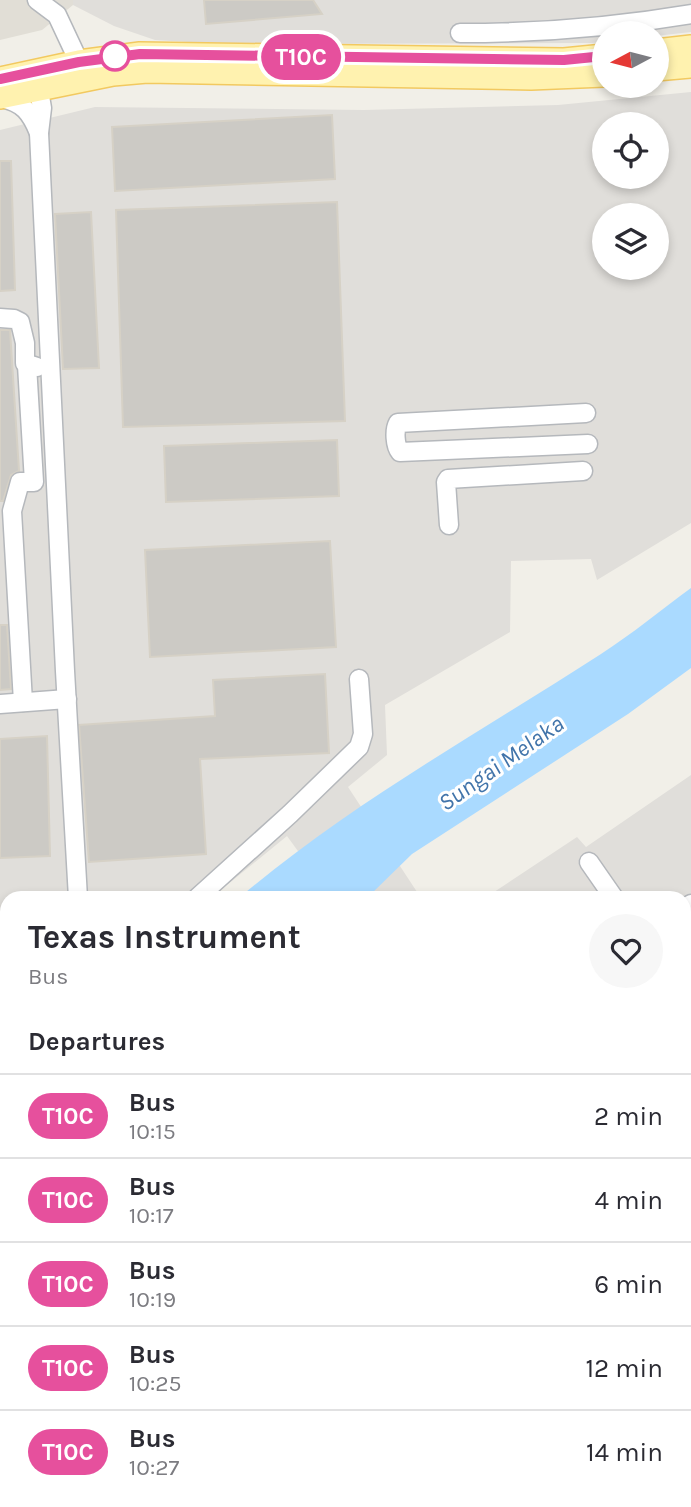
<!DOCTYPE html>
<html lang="en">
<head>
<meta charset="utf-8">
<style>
	body { margin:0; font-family:Karla,sans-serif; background:#f7f7f7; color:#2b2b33; height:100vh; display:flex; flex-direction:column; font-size:26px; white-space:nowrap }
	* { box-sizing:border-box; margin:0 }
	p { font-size:23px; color:#7c7c81 }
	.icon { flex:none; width:38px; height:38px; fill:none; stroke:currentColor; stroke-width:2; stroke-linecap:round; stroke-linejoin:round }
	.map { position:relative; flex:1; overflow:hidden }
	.panel { position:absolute; left:0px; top:891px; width:691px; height:618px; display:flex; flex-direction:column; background:#fff; border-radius:21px 21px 0 0; box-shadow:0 4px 10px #0003 }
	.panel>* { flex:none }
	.badge { padding:0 14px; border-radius:23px; font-size:24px; line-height:46px }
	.needle { width:46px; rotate:263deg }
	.tools { position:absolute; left:592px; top:21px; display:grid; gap:14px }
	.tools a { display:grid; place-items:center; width:77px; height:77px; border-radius:50%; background:#fff; box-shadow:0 4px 10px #0003; font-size:35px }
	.map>.badge { position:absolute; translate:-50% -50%; box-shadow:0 0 0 4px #fff }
	h2 { padding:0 28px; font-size:26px; line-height:63px }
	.round { display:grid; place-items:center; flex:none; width:74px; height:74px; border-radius:37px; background:#f7f7f7 }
	.head { display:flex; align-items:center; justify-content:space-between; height:119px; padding:0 28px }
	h1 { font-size:33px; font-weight:700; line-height:52px }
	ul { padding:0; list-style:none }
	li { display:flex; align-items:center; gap:21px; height:84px; padding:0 28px; border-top:2px solid #e1e1e2 }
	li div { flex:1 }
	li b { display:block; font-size:26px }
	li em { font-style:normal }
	li .badge { min-width:77px; font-weight:700; text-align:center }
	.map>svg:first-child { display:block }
</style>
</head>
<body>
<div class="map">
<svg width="691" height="1507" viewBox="0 0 691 1507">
	<rect width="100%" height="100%" fill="#f1efe8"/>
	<g fill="#e0deda" fill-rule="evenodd">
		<polygon points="73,0 691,0 691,32 656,36 656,33 604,33 604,42 590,43 223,44 155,40 114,26 73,5"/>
		<path d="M691 92V523L597 580 591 559 511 561 510 632 385 705 387 755 348 787 421 898H332L287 836 211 898H7V1064L0 1070V130L95 107 364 110 558 105ZM604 124H656V177H604ZM604 215H656V268H604Z"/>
		<polygon points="691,775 691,1507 0,1507 0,1266 7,1260 7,1502 684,1502 684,898 485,898 577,837 586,847"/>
	</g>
	<polygon fill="#e1ded6" points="0,0 73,0 73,5 42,30 0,40"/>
	<g fill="#aadaff">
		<path d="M691 588V668L628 714 412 854 367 898H239C351 803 479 733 601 654 632 634 661 610 691 588Z"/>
		<polygon points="7,1092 7,1164 0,1168 0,1097"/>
	</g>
	<g fill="#cccac5" stroke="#d6d1c6" stroke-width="2">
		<polygon points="204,0 313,0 322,14 206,24"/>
		<polygon points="332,115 335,179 115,191 112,127"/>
		<polygon points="0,161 11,161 15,290 0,291"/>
		<polygon points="337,202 345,421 123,427 116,210"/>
		<polygon points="91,212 99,368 63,369 55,214"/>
		<polygon points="0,330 10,330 19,471 11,475 3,501 0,501"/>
		<polygon points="337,440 339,496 166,502 164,446"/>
		<polygon points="330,541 336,647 150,657 145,550"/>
		<polygon points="0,625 7,625 11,689 0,690"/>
		<polygon points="325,674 329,753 200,759 206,854 89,862 79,725 215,716 213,680"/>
		<polygon points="47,736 50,856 0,858 0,739"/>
	</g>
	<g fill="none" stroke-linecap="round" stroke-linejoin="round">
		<g stroke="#b5b8bc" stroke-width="21">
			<g id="minor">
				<polyline points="37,0 57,15 79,62"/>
				<path d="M460 33C538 33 614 27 691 14"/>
				<polyline points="37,79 42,108 39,133 65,671 78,898"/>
				<path d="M1 98C23 102 31 113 39 133"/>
				<polyline points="0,318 14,319 20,322 25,343 25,363 37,367"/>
				<path d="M586 413 398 423C394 430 395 446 400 452L588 444"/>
				<polyline points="449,525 446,482 448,479 583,471"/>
				<polyline points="23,702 12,511 20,482 34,482 27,365"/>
				<polyline points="0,704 67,699"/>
				<polyline points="589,862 614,898"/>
				<polyline points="197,898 290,814 359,747 363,734 359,679"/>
				<polyline points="684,909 691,904"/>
				<polyline points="684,936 691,946"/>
				<polyline points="684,1001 691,1011"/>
				<polyline points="684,1155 691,1150"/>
				<polyline points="684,1266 691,1262"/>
				<polyline points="684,1291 691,1302"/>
				<polyline points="0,1408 7,1403"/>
				<polyline points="684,1456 691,1452"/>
				<polyline points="0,1478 7,1482"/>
				<polyline points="35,1502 43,1507"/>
				<polyline points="318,1502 322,1507"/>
				<polyline points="623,1502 623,1507"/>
				<polyline points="103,1507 111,1502"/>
				<polyline points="194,1507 200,1502"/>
				<polyline points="283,1507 284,1502"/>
				<polyline points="296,1507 305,1502"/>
			</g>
		</g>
		<g stroke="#f2c960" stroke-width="26">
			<g id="major">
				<polyline points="656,51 691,47"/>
				<polyline points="656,69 691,66"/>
				<polyline points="0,79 79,62 140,54 564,60 604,56"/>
				<polyline points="0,97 113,74 147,71 531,78 604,75"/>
			</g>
		</g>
		<use href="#minor" stroke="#fff" stroke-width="18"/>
		<use href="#major" stroke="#fff2af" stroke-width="23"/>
	</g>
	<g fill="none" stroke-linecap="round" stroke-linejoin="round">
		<g stroke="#fff" stroke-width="16">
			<polyline id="line" points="0,79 79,62 140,54 564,60 604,56"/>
		</g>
		<use href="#line" stroke="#e6509d" stroke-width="10"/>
	</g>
	<circle fill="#fff" stroke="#e6509d" stroke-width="3.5" cx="115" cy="56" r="14"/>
	<g text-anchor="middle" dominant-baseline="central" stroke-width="6" stroke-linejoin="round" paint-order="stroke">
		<g font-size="24" font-style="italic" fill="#4174aa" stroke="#fff">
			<text transform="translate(501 763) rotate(-35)">Sungai Melaka</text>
		</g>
	</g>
</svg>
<div class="tools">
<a><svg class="needle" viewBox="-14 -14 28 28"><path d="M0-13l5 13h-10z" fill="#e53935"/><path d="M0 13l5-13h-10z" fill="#7c7c81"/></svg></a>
<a><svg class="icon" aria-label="locate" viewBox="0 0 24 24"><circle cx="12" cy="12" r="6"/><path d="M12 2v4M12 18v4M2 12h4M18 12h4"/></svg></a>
<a><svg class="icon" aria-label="layers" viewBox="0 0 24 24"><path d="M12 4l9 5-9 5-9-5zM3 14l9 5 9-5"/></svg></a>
</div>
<b class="badge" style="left:301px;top:57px;background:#e6509d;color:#fff">T10C</b>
<section class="panel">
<div class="head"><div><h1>Texas Instrument</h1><p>Bus</p></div><a class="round"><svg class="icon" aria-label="heart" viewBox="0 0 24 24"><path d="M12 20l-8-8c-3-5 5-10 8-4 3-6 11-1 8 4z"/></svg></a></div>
<h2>Departures</h2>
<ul>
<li><span class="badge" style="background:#e6509d;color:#fff">T10C</span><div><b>Bus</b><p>10:15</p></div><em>2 min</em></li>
<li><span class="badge" style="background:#e6509d;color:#fff">T10C</span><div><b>Bus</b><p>10:17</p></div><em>4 min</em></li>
<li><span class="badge" style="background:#e6509d;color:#fff">T10C</span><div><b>Bus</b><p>10:19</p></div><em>6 min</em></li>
<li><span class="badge" style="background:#e6509d;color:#fff">T10C</span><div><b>Bus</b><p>10:25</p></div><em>12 min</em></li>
<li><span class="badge" style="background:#e6509d;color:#fff">T10C</span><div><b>Bus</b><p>10:27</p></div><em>14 min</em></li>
</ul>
</section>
</div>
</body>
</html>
